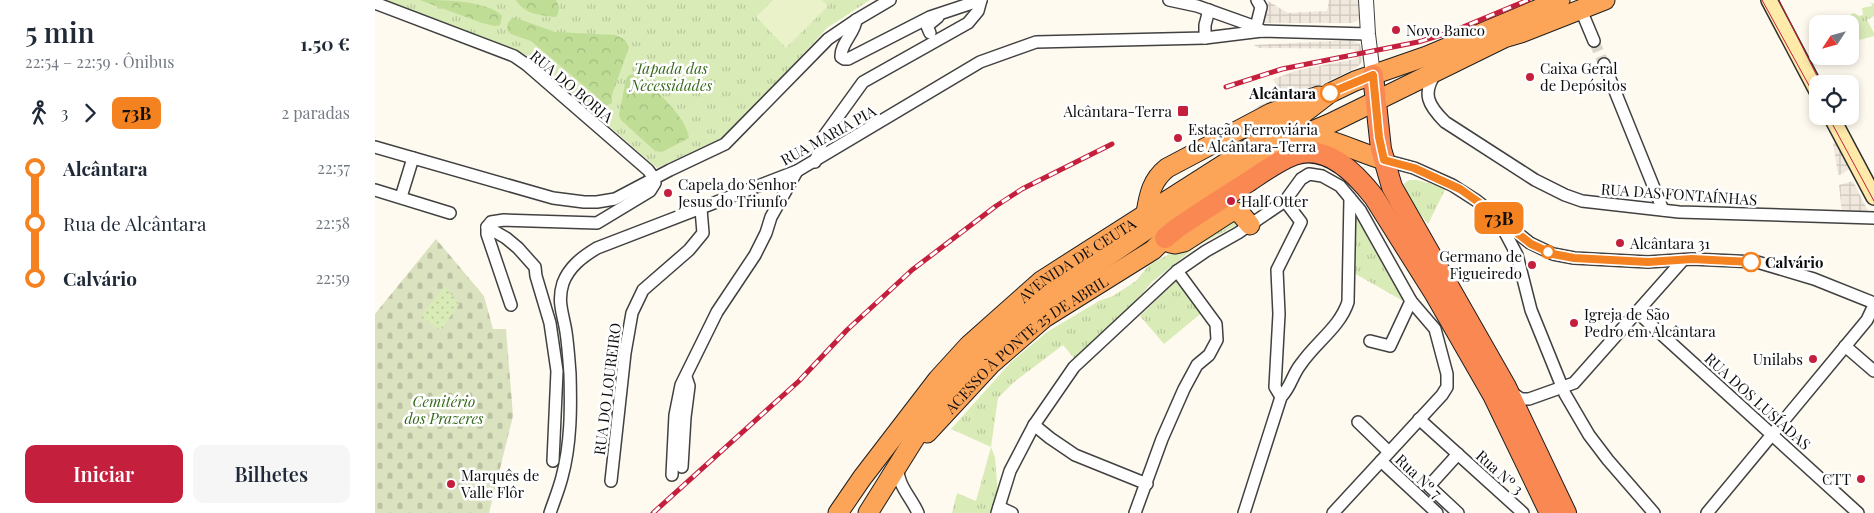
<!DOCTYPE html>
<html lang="pt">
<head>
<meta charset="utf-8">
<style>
	body { margin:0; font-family:"Playfair Display",serif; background:#f6f6f7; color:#1f2937; height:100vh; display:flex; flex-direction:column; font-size:19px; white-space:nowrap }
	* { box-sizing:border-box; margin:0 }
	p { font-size:16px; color:#747a83 }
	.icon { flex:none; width:28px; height:28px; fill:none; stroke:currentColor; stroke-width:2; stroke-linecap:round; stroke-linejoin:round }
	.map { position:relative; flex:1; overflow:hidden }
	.details { display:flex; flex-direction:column; background:#fff; width:375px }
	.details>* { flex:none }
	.badge { padding:0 10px; border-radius:8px; font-size:18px; line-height:32px }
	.needle { width:32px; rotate:234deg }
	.fabs { position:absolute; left:1434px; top:15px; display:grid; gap:10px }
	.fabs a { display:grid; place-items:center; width:50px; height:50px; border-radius:10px; background:#fff; box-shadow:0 2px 8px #0003; font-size:25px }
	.map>.badge { position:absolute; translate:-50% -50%; box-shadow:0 0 0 2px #fff }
	.legs { display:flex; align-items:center; gap:8px; height:55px; padding:0 25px; font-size:16px }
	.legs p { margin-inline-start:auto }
	.head { display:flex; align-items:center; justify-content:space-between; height:85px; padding:0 25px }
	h1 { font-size:28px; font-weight:600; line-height:38px }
	.button { display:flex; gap:10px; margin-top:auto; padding:10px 25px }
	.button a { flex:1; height:58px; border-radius:10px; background:#c4203e; color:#fff; font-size:20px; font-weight:600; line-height:58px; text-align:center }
	.button a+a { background:#f6f6f7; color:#1f2937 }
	ul { padding:0 25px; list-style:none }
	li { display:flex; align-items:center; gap:18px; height:55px; font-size:19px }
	li i { display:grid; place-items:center; width:8px; height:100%; margin:0 6px; background:currentColor }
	li i::after { content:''; width:12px; height:12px; margin:-6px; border:4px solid; border-radius:50%; background:#fff }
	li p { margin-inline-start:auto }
	li:first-child i { background:linear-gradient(#0000 50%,currentColor 0) }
	li:last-child i { background:linear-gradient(currentColor 50%,#0000 0) }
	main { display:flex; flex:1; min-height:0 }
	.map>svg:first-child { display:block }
</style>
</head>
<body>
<main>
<section class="details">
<div class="head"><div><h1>5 min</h1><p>22:54 – 22:59 · Ônibus</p></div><b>1.50 €</b></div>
<div class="legs"><svg class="icon" aria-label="walk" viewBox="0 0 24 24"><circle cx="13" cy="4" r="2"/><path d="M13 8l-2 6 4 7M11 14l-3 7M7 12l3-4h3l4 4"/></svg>3<svg class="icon" aria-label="forward" viewBox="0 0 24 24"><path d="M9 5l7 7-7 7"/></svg><b class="badge" style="background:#f58220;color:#111">73B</b><p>2 paradas</p></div>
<ul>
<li><i style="color:#f58220"></i><b>Alcântara</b><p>22:57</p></li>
<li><i style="color:#f58220"></i><span>Rua de Alcântara</span><p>22:58</p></li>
<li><i style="color:#f58220"></i><b>Calvário</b><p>22:59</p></li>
</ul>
<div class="button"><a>Iniciar</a><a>Bilhetes</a></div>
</section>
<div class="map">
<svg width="1499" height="513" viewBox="0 0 1499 513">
	<defs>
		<pattern id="grass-tufts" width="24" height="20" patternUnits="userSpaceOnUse" patternTransform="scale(1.25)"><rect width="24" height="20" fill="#d9ebb7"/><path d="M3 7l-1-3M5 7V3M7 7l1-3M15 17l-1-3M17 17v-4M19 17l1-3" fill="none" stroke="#b9c89c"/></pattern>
		<pattern id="forest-crowns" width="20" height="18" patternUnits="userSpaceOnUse" patternTransform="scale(1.25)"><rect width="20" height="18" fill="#bfdd95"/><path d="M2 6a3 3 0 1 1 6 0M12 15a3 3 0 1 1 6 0" fill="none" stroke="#a3bc7f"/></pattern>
		<pattern id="cemetery-stones" width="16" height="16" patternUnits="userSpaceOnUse" patternTransform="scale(1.25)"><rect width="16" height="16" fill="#dbe2bf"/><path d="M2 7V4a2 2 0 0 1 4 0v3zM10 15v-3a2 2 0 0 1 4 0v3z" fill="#bbc1a3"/></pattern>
		<pattern id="garden-dots" width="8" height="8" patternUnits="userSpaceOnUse" patternTransform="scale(1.25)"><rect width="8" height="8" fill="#d9ebb7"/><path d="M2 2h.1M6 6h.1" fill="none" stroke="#b9c89c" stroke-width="1.8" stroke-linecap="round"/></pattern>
		<pattern id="plaza-grid" width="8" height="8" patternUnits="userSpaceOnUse" patternTransform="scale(1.25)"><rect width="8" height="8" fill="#f0e8dd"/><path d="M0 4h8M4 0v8" fill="none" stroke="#cdc6bc"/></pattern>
	</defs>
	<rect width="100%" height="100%" fill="#fffaef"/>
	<g fill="url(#grass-tufts)">
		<polygon points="9,0 495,0 452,28 353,135 282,168 154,56"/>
		<polygon points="1496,2 1499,4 1499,16 1492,20 1499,33 1499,36 1485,40 1472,16 1479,13 1484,16 1488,15 1487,8 1497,6"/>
		<polygon points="1034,180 1042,180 1071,188 1053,224 1035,201 1029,184"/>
		<polygon points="977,207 1030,302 977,272"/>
		<polygon points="858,220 861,223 860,226 822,246 777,282 744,320 699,358 688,345 639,382 623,398 616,447 620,457 624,507 622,513 577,513 582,493 601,501 616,447 576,429 636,362 672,332 724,301 738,296 761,281 774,265"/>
		<polygon points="801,280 829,311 789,344 765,316"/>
	</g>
	<g fill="url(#forest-crowns)">
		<path d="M45 0C66 0 112 0 127 16L125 25 120 26 107 23Z"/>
		<path d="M141 0H181C184 6 185 11 181 17 166 15 150 15 141 0Z"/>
		<polygon points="137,18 141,18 180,32 241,35 250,40 254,47 237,95 237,103 231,106 221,96 156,41 136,34 132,30 133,23"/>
		<path d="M261 74C278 87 311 116 314 138L287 152 280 151 246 120 244 115 251 79 254 75Z"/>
	</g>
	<polygon fill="url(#cemetery-stones)" points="61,239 109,296 118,329 131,329 138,416 114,513 0,513 0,314"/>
	<polygon fill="url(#garden-dots)" points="70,286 84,304 66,330 45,317"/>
	<polygon fill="#e9f2c9" points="398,0 447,0 453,6 411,48 381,17"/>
	<g fill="url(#plaza-grid)">
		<polygon points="954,0 986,0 986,16 982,21 977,23 888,23 893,1 913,13 929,12 952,11"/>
		<polygon points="977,40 985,44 987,52 980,53 979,49 884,48 879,45"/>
		<polygon points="989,56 987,62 981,68 921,97 891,107 878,109 906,95 898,79 923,70 980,59 980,57"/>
		<polygon points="1463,141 1476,168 1467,174 1463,175 1458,143"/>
		<polygon points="1478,181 1493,211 1494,212 1467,213 1464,185"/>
	</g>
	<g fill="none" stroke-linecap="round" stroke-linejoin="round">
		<polyline stroke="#dbd7cd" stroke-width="11" stroke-dasharray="11 5.5" stroke-linecap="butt" points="1219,41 1229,64"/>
		<g stroke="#414141" stroke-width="14">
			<g id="minor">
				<polyline points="794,0 822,6 881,27 887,31"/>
				<polyline points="0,3 139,56 152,65 273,170 279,178"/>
				<polyline points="1206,10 1219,41"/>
				<path d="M481 20C480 33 465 44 466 57L469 59H473L555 17 606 0"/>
				<polyline points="881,27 886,7 882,0"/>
				<polyline points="555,33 552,26 563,17"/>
				<polyline points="830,38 830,25 834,10"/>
				<polyline points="1229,64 1288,210"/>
				<path d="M1061 73C1046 94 1054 106 1070 122L1160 180 1190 195 1207 201 1304 212 1499 218"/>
				<polyline points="0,147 178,198 209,202 222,202 240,199 295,170 350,144 453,39 481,20 515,0"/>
				<polyline points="1009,160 1039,168 1077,185 1102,201 1155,243 1178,254 1199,258 1273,262 1317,259 1382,262 1439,279 1499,303"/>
				<polyline points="440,162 449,136 488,82 593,23 603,11 606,0"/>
				<polyline points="0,190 75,213"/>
				<polyline points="26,197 38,158"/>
				<polyline points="1124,221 1142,255 1156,310 1190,394 1214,435 1233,460 1279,513"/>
				<polyline points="112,227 112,234 136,305"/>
				<polyline points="1262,312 1483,513"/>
				<polyline points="995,341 1015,346 1036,301"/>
				<polyline points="1470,346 1499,371"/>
				<polyline points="1136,392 1146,399 1154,399 1199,383 1308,260"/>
				<polyline points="906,397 900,387 904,314 902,270 926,222 910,201"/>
				<polyline points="1044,419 1148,513"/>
				<polyline points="983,422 1014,452"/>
				<polyline points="659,425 675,438 700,455 772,484"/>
				<polyline points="1083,454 1054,486 1083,513"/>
				<polyline points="178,461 182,371 175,323 161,276 160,267 143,248 131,238 112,227 116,222 129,220 222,223 275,191 280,183 279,178"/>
				<polyline points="1006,461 1062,513"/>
				<polyline points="307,467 310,417 314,386 311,377"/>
				<path d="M523 467C522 485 536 497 543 513"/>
				<polyline points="297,475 300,415 306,385 342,312 380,255 391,233 396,217 422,171"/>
				<polyline points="236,481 250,353 257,313 268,290 314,250 328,233 326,209"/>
				<polyline points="624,507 637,513"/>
				<path d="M175 513C179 501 184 489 187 477 196 444 196 408 195 374 194 360 193 345 191 332 188 313 182 302 188 283 194 267 207 257 222 248L422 171 605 62 661 42 830 38 887 31 993 34"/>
				<polyline points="622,513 635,471 659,425 699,367 802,271 831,251 863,233 910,201 926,179 934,174 947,176 965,186 985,210 1036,301 1060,329 1072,374 1072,387 1067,395 958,513"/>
				<polyline points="760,513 787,439 809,389 822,365 834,355 842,340 841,324 802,271"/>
				<path d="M869 513 906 397C916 387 917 375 926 364 941 342 965 327 973 302L975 198"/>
				<polyline points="1332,513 1492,320 1499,305"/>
			</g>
		</g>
		<g stroke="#414141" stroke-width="16">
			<polyline id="tertiary" points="991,0 993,34 998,75"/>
		</g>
		<g stroke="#303030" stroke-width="18">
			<g id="secondary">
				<polyline points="1394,0 1442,91"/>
				<polyline points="1456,116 1499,197"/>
			</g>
		</g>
		<g stroke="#1f1f1f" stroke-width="21">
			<g id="trunk">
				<path d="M928 134C956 138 982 152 1009 160"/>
				<path d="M875 225 865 213 857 211 809 242 800 244 795 243 771 213C774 194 777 180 792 168L896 113 944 96"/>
				<path id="s1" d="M552 433 616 364 669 318 778 250 790 238"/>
				<path id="s2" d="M463 513 487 478 563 379 594 345 666 281 929 113 955 93 980 81 1052 56 1185 0"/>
				<polyline points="493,513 560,406 583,379 625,336 683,290 811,203 904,145 956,123 1129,38 1146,33 1230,0"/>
			</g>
		</g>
		<g stroke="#1f1f1f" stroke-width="22">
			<g id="motorway">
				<polyline points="998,75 1006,149 1017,187 1131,387 1191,513"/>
				<path d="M790 238 802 228C826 212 849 197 873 182 888 172 903 161 919 155 952 143 981 174 999 197L1060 294 1118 395 1175 513"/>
			</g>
		</g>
		<use href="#minor" stroke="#fff" stroke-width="11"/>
		<use href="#tertiary" stroke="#fff" stroke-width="14"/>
		<use href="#secondary" stroke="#ffeaaa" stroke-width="15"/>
		<use href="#trunk" stroke="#fca559" stroke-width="19"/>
		<use href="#motorway" stroke="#fa8852" stroke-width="20"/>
		<g stroke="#c4203e" stroke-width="1">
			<polyline points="1387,0 1442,100"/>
			<polyline points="1404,0 1446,84"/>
			<polyline points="1453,116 1499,201"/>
		</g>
		<g stroke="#c4203e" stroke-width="5">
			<g id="rail">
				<polyline points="851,87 907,69 1043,42 1076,32 1153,0"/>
				<polyline points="278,513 424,381 472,330 537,270 621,206 647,189 737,144"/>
			</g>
		</g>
		<use href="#rail" stroke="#fff" stroke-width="3" stroke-dasharray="9" stroke-linecap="butt"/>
	</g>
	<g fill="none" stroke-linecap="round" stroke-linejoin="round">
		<g stroke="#fff" stroke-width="11">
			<polyline id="line-1" points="955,93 998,75 1004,137 1009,160 1039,168 1085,189 1102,201 1156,244 1178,254 1199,258 1273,262 1317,259 1376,262"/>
		</g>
		<use href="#line-1" stroke="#f58220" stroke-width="8"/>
	</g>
	<g fill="#c4203e" stroke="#fff" stroke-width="2">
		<circle cx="1021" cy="30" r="5"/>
		<circle cx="1155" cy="77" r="5"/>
		<rect x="802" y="105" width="12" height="12" rx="2.5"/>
		<circle cx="803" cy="138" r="5"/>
		<circle cx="293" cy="193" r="5"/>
		<circle cx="856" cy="201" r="5"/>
		<circle cx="1245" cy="243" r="5"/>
		<circle cx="1157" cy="265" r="5"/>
		<circle cx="1199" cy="323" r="5"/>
		<circle cx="1438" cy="359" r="5"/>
		<circle cx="1486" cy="479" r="5"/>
		<circle cx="76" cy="484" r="5"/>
	</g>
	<g fill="#fff" stroke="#f58220" stroke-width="2.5">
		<circle cx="955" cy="93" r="9"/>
		<circle cx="1173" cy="252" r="6"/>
		<circle cx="1376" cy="262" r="9"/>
	</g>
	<g text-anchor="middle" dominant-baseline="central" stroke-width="5" stroke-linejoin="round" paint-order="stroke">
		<g font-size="15" fill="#0e0e0e" stroke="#fff" text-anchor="start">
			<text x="1031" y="30">Novo Banco</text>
			<text x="1165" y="68">Caixa Geral<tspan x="1165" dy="17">de Depósitos</tspan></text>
			<text x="797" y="111" text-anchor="end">Alcântara-Terra</text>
			<text x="813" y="129">Estação Ferroviária<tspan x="813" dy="17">de Alcântara-Terra</tspan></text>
			<text x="303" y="184">Capela do Senhor<tspan x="303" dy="17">Jesus do Triunfo</tspan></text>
			<text x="866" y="201">Half Otter</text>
			<text x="1255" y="243">Alcântara 31</text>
			<text x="1147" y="256" text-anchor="end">Germano de<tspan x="1147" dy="17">Figueiredo</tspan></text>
			<text x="1209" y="314">Igreja de São<tspan x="1209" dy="17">Pedro em Alcântara</tspan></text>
			<text x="1428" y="359" text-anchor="end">Unilabs</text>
			<text x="86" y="475">Marquês de<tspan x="86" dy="17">Valle Flôr</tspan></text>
			<text x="1476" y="479" text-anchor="end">CTT</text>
		</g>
		<g font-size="15" font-style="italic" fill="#36691b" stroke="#fff">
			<text x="296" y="68">Tapada das<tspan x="296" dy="17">Necessidades</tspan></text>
			<text x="69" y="401">Cemitério<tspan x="69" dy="17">dos Prazeres</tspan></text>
		</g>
		<g font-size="15" fill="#0e0e0e" stroke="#fff">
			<text transform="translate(197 86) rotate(40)">RUA DO BORJA</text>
			<text transform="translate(453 135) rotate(-29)">RUA MARIA PIA</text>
			<text transform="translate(1304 194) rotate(4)">RUA DAS FONTAÍNHAS</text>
			<text stroke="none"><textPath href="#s2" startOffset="351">AVENIDA DE CEUTA</textPath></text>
			<text stroke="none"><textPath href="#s1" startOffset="134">ACESSO À PONTE 25 DE ABRIL</textPath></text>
			<text transform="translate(232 389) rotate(-83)">RUA DO LOUREIRO</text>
			<text transform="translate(1383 401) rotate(42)">RUA DOS LUSÍADAS</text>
			<text transform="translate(1125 472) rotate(42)">Rua Nº 3</text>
			<text transform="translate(1044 476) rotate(43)">Rua Nº 7</text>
		</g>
		<g font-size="15" font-weight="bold" fill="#0e0e0e" stroke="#fff" text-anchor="end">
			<text x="941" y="93">Alcântara</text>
			<text x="1390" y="262" text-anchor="start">Calvário</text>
		</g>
	</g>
</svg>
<div class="fabs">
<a><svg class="needle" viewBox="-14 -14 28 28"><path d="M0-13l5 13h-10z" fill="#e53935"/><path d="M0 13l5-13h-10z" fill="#747a83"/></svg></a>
<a><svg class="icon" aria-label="locate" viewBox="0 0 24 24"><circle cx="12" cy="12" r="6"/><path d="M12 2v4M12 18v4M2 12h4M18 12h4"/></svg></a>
</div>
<b class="badge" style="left:1124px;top:218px;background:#f58220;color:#111">73B</b>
</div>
</main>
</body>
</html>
